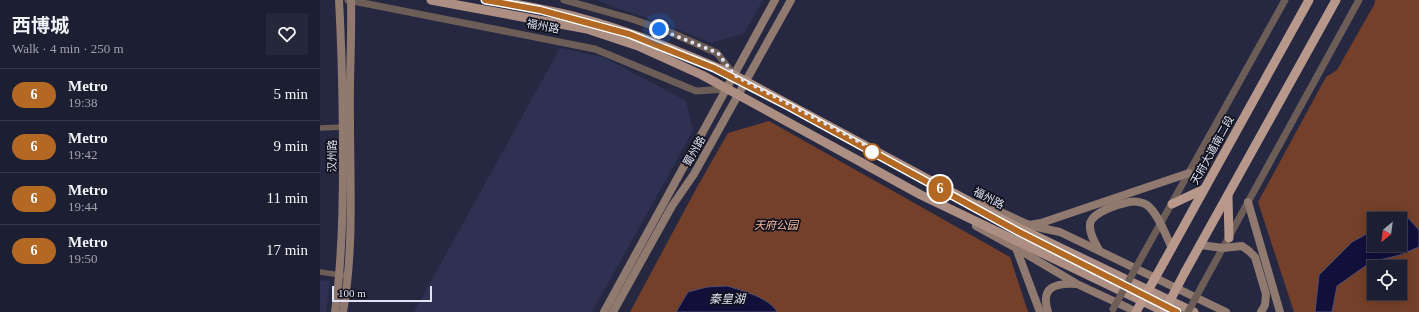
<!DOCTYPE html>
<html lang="en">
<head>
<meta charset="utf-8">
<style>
	body { margin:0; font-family:"Times New Roman","Noto Sans SC",serif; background:#25273a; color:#f1f3f6; height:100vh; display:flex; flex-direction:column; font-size:15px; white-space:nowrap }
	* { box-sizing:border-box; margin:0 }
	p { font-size:13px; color:#a0a2ac }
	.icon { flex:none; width:22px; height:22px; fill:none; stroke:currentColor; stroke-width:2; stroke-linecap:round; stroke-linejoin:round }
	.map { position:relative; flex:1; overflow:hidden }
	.side { display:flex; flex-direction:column; background:#1c1e32; width:320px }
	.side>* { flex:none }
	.badge { padding:0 8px; border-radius:13px; font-size:14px; line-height:26px }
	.needle { width:26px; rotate:209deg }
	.buttons { position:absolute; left:1047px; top:212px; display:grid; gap:8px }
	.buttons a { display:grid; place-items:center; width:40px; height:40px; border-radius:0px; background:#1c1e32; box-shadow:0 2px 10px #0003,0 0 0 1px #3a3c4d; font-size:20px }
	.scale { position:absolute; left:12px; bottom:10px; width:100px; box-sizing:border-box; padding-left:4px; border:2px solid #e0e3f4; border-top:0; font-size:11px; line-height:14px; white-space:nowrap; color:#e0e3f4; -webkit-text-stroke:3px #11121e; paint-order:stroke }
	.you { position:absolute; width:20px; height:20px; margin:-10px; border:3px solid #fff; border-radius:50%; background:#1a73e8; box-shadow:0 0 0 6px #1a73e833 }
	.map>.badge { position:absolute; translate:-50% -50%; box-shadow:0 0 0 2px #fff }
	.round { display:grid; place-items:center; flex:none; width:42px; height:42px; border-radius:0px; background:#25273a }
	.summary { display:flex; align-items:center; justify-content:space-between; height:68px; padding:0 12px }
	h1 { font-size:19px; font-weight:700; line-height:30px }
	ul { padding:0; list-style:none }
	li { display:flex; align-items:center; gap:12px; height:52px; padding:0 12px; border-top:1px solid #3a3c4d }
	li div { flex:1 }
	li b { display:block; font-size:15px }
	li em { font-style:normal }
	li .badge { min-width:44px; font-weight:700; text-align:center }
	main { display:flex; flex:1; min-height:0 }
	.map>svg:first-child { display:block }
</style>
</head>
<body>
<main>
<section class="side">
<div class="summary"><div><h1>西博城</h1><p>Walk · 4 min · 250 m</p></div><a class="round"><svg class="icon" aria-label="heart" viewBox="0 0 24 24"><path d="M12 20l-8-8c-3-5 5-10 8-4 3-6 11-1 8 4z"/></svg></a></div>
<ul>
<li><span class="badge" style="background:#b36924;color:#fff">6</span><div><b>Metro</b><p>19:38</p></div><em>5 min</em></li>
<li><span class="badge" style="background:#b36924;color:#fff">6</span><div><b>Metro</b><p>19:42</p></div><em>9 min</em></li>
<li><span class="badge" style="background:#b36924;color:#fff">6</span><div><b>Metro</b><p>19:44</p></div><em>11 min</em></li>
<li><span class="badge" style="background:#b36924;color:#fff">6</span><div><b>Metro</b><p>19:50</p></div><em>17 min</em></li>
</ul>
</section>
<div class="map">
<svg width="1099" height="312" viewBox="0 0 1099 312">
	<rect width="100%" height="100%" fill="#262842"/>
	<g fill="#2e3151">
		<polygon points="277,0 443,0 424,33 391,43 342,23 293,7"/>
		<polygon points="240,48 285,58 366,101 373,131 272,312 94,312"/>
		<polygon points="0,280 10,281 6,312 0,312"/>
	</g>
	<g fill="#74402a" fill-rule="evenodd">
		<path d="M1055 0H1099V312H974L938 202 1006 77 1017 70 1054 5ZM1054 219H1080V245H1054ZM1054 267H1080V293H1054Z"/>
		<polygon points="449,121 690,257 708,312 310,312 376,189 408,133"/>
	</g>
	<g fill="#12103b" stroke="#504f72">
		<polygon points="1088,218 1099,230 1099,247 1080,255 1051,262 1017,286 1012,312 995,312 999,275 1032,242 1054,230 1054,245 1080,245 1080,221"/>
		<path d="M407 286C421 290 450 298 457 312H356L368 292 387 287Z"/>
	</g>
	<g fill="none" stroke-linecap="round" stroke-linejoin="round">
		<g stroke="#6c5d57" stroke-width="5.5">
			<polyline points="0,128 23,127"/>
			<polyline points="0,272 27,276"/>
		</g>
		<g stroke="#6c5d57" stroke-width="7">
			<polyline points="28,0 275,49 376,91 407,89"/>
			<polyline points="244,0 312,19 352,33 397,53 414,75"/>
			<polyline points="824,253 965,0"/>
			<polyline points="883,284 1039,0"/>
		</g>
		<g stroke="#90796f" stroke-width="8">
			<polyline points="928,202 960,312"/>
			<polyline points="661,203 709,225 721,223 869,173"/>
			<polyline points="656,226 696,248 720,312"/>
			<polyline points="712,226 740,232 906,312"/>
			<polyline points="880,245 903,248 922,246 929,251 935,257 946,294 945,305 941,312"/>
			<polyline points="696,248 757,284 817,312"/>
			<path d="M779 250C775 243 769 233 770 224 772 212 799 204 809 202 815 201 823 202 827 205 838 213 846 236 852 248"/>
			<path d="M15 312C22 263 23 213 23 164 23 109 22 54 19 0"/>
			<path d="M23 312C34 250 30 185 30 121 29 81 32 40 31 0"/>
			<polyline points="284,312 455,0"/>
			<polyline points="293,312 352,206 374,174 471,0"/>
			<path d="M728 312C720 287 735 283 755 284"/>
		</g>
		<g stroke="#ac8e82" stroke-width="9">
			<polyline points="111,0 267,29 318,46 382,75 601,195 845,312"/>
			<path d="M173 0C201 5 229 10 257 17 311 31 363 53 414 75L695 226 874 312"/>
		</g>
		<g stroke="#b8988a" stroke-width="9">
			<polyline points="908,196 909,238"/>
			<polyline points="852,204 884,189"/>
			<polyline points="844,262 989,0"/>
			<polyline points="865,272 1016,0"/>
		</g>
		<g stroke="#6c5d57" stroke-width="7">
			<polyline points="793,309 824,253"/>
			<polyline points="868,312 883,284"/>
		</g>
		<g stroke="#b8988a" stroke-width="9">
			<polyline points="816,312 844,262"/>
			<polyline points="844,312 865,272"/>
		</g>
	</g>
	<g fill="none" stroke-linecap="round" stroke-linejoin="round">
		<g stroke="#fff" stroke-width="9">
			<polyline id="line" points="165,0 220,10 309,34 394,68 470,107 699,232 857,312"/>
		</g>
		<use href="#line" stroke="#b36924" stroke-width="6"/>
		<polyline stroke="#e0e3f4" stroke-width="4" stroke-dasharray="0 7.2" points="339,29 398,53 414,75 549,147 552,152"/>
	</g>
	<circle fill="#fff" stroke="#b36924" stroke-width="2" cx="552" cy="152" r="8"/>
	<g text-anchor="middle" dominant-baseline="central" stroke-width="3.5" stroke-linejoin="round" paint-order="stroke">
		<g font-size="11" fill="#e0e3f4" stroke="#11121e">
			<text transform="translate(223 26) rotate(11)">福州路</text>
			<text transform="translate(892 150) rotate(-61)">天府大道南二段</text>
			<text transform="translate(374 151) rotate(-60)">蜀州路</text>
			<text transform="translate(12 156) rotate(-90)">汉州路</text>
			<text transform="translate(669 198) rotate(28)">福州路</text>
		</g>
		<g font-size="11" font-style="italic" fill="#fdba9d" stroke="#11121e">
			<text x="456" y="225">天府公园</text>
		</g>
		<g font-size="12" font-style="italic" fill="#dfe1f1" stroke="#11121e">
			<text x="407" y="299">秦皇湖</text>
		</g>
	</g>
</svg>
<div class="buttons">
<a><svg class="needle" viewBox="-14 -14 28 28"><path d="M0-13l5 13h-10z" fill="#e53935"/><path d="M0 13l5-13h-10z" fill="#a0a2ac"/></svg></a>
<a><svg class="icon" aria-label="locate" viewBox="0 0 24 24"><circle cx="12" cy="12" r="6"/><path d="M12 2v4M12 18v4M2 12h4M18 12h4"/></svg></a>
</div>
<div class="scale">100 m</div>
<div class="you" style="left:339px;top:29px"></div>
<b class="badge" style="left:620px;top:189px;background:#b36924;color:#fff">6</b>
</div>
</main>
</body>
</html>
